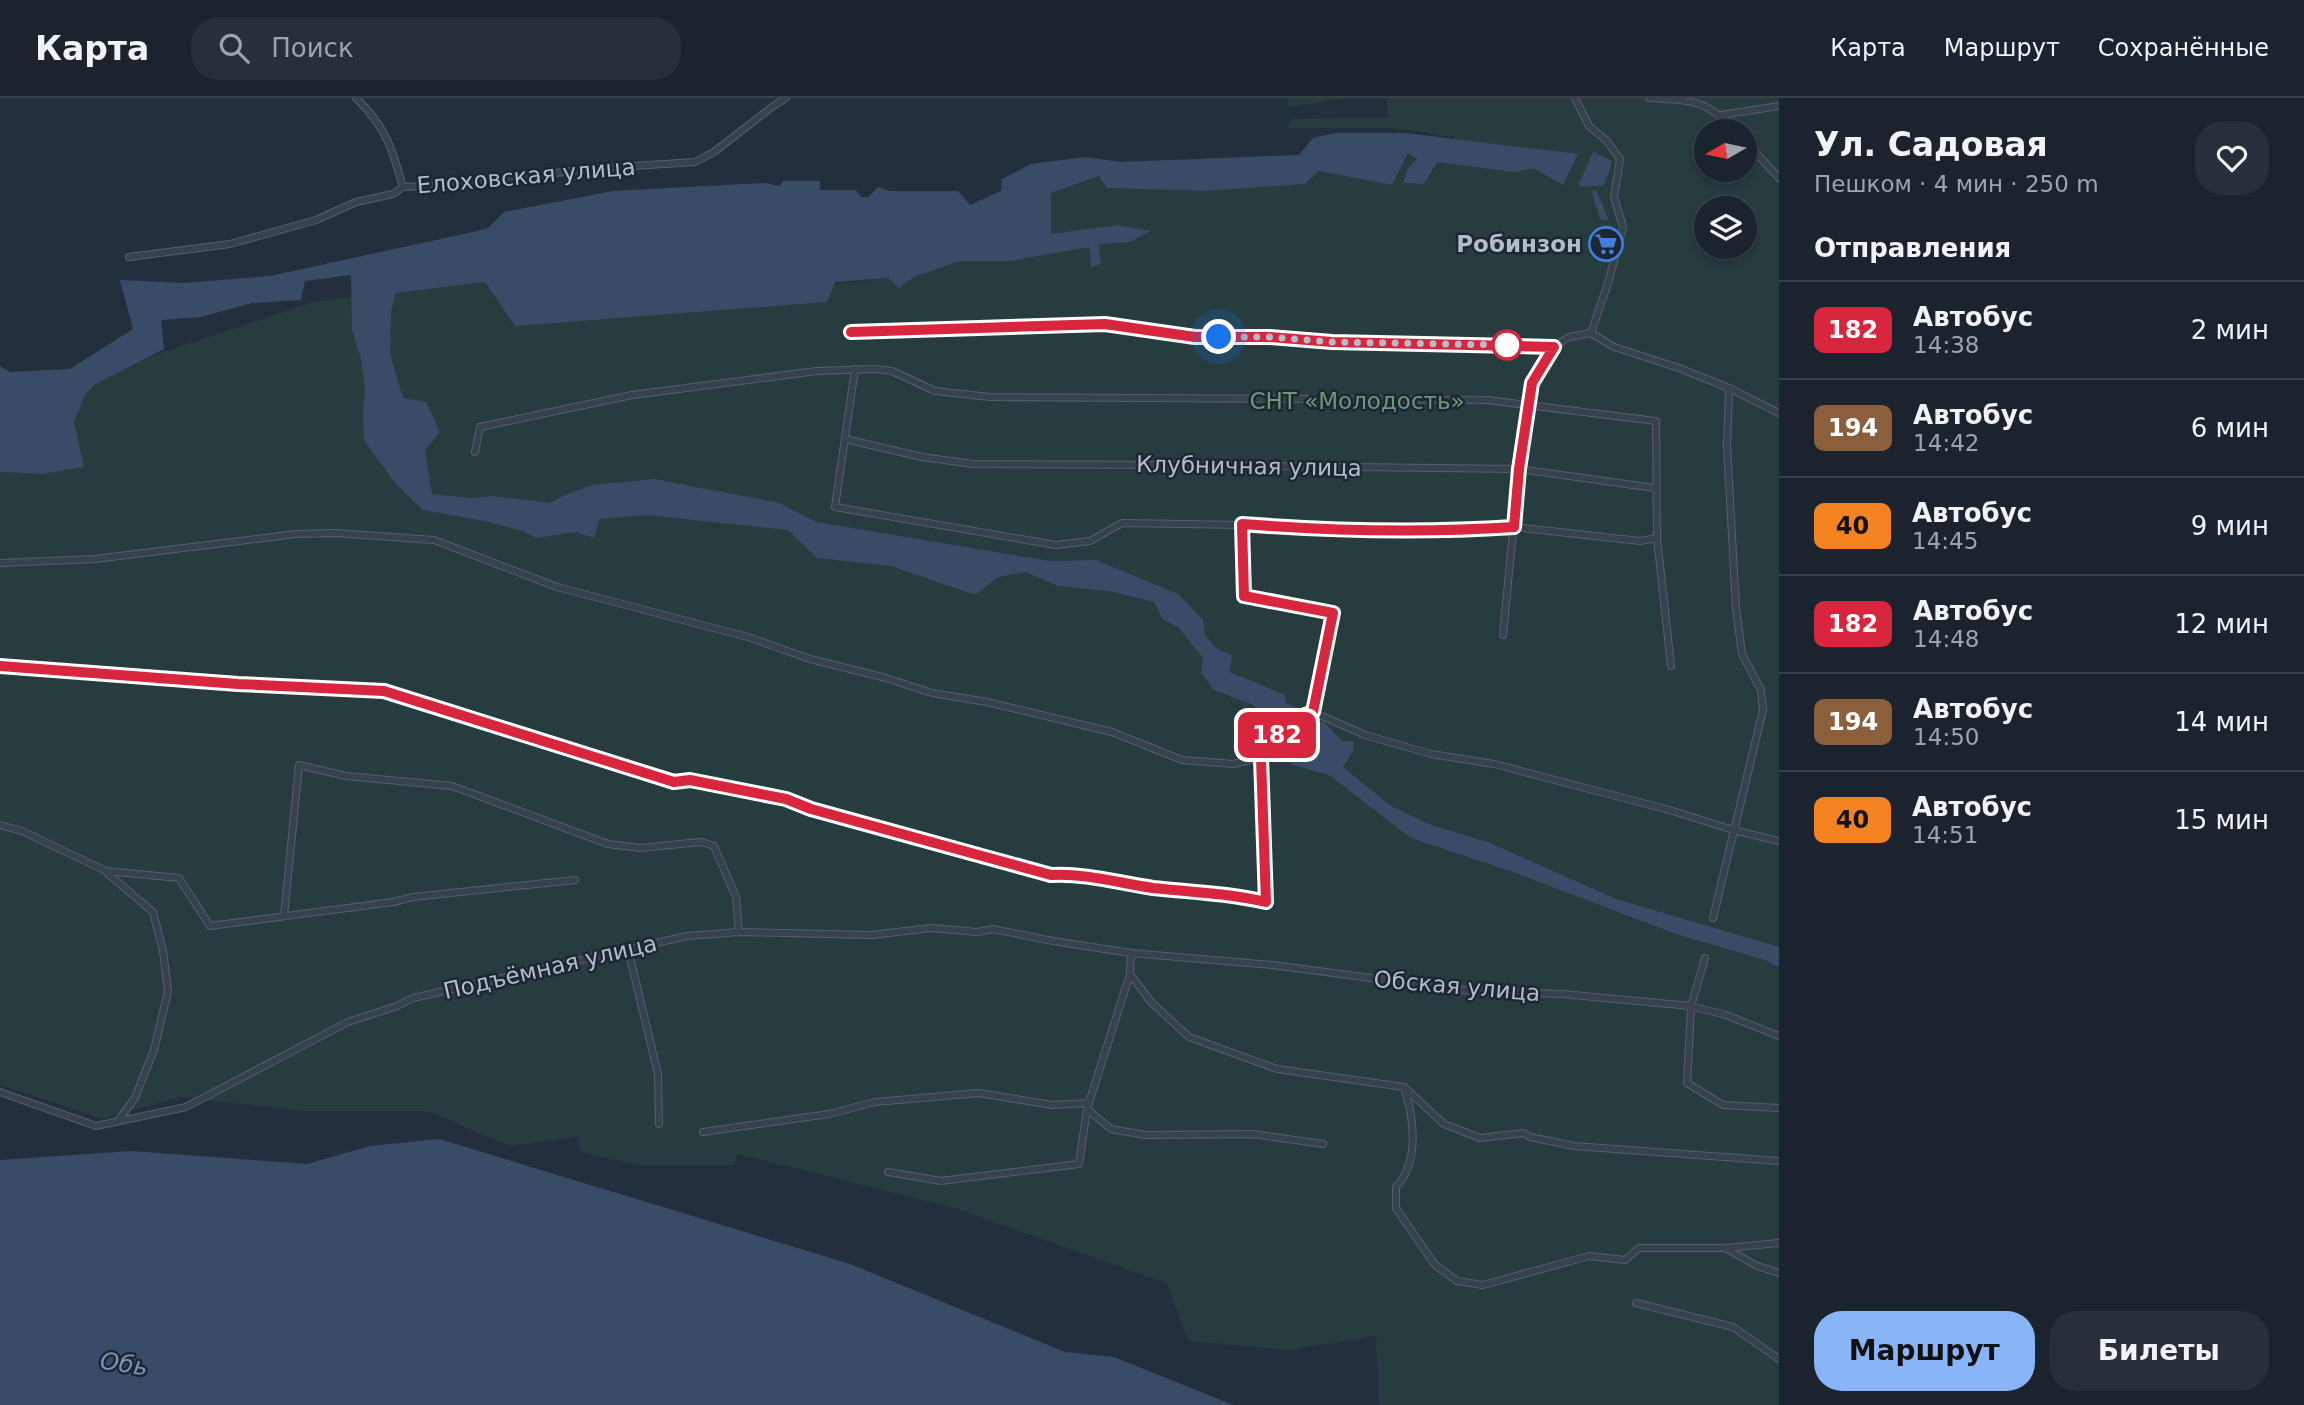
<!DOCTYPE html>
<html lang="ru">
<head>
<meta charset="utf-8">
<style>
	body { margin:0; font-family:"DejaVu Sans",sans-serif; background:#282f3a; color:#f1f3f6; height:100vh; display:flex; flex-direction:column; font-size:26px; white-space:nowrap }
	* { box-sizing:border-box; margin:0 }
	p { font-size:23px; color:#a0a4aa }
	.icon { flex:none; width:38px; height:38px; fill:none; stroke:currentColor; stroke-width:2; stroke-linecap:round; stroke-linejoin:round }
	.map { position:relative; flex:1; overflow:hidden }
	.details { display:flex; flex-direction:column; background:#1b232e; width:525px }
	.details>* { flex:none }
	.badge { padding:0 14px; border-radius:10px; font-size:24px; line-height:46px }
	.needle { width:46px; rotate:261deg }
	.controls { position:absolute; left:1694px; top:21px; display:grid; gap:14px }
	.controls a { display:grid; place-items:center; width:63px; height:63px; border-radius:50%; background:#1b232e; box-shadow:0 4px 10px #0003,0 0 0 2px #39404a; font-size:35px }
	.you { position:absolute; width:35px; height:35px; margin:-18px; border:5px solid #fff; border-radius:50%; background:#1a73e8; box-shadow:0 0 0 10px #1a73e833 }
	.map>.badge { position:absolute; translate:-50% -50%; box-shadow:0 0 0 4px #fff }
	h2 { padding:0 35px; font-size:26px; line-height:63px }
	.round { display:grid; place-items:center; flex:none; width:74px; height:74px; border-radius:28px; background:#282f3a }
	.headline { display:flex; align-items:center; justify-content:space-between; height:119px; padding:0 35px }
	h1 { font-size:33px; font-weight:800; line-height:52px }
	.primary-button { display:flex; gap:14px; margin-top:auto; padding:14px 35px }
	.primary-button a { flex:1; height:80px; border-radius:28px; background:#8ab4f8; color:#111; font-size:28px; font-weight:800; line-height:80px; text-align:center }
	.primary-button a+a { background:#282f3a; color:#f1f3f6 }
	ul { padding:0; list-style:none }
	li { display:flex; align-items:center; gap:21px; height:98px; padding:0 35px; border-top:2px solid #39404a }
	li div { flex:1 }
	li b { display:block; font-size:26px }
	li em { font-style:normal }
	li .badge { min-width:77px; font-weight:700; text-align:center }
	header { display:flex; align-items:center; gap:42px; box-sizing:border-box; height:98px; padding:0 35px; background:#1b232e; border-bottom:2px solid #39404a }
	header strong { font-size:33px }
	nav { display:flex; gap:38px; margin-inline-start:auto; font-size:24px }
	.search { width:490px; height:63px; background:#282f3a; display:flex; align-items:center; gap:18px; box-sizing:border-box; padding:0 24px; border-radius:28px; color:#a0a4aa; font-size:26px }
	main { display:flex; flex:1; min-height:0 }
	.map>svg:first-child { display:block }
</style>
</head>
<body>
<header>
<strong>Карта</strong>
<div class="search"><svg class="icon" aria-label="search" viewBox="0 0 24 24"><circle cx="10" cy="10" r="6"/><path d="M15 15l6 6"/></svg>Поиск</div>
<nav><a>Карта</a><a>Маршрут</a><a>Сохранённые</a></nav>
</header>
<main>
<div class="map">
<svg width="1779" height="1307" viewBox="0 0 1779 1307">
	<rect width="100%" height="100%" fill="#242f3e"/>
	<g fill="#263c3f" fill-rule="evenodd">
		<polygon points="1287,0 1348,0 1288,9"/>
		<path d="M1386 0H1779V1307H1379L1376 1238 1290 1252 1189 1243 1166 1185 954 1110 737 1056 734 1067H637L581 1054 578 1039 510 1048 428 1013H305L180 999 104 1021 0 987V374L42 376 73 324 85 297 94 287 143 261 313 204 361 198 394 202 396 195 485 184 507 216 530 219 888 180 899 189 914 179 960 162 1011 163 1089 149 1090 163 1099 146 1117 127 1051 136V95L1099 78 1107 90 1207 93 1305 86 1319 73 1392 87 1408 55 1417 60 1436 64 1455 39 1391 30H1287L1291 21 1388 19ZM1706 33H1745V72H1706ZM1706 110H1745V149H1706Z"/>
	</g>
	<g fill="#394c67">
		<polygon points="1335,35 1406,35 1578,56 1563,87 1533,70 1514,74 1437,64 1424,86 1403,85 1408,70 1417,61 1408,55 1392,87 1319,73 1305,86 1207,93 1107,90 1099,78 1051,95 1051,136 1117,127 1151,133 1130,144 1099,146 1101,166 1091,169 1089,149 1011,163 960,163 914,179 899,190 888,180 835,184 827,204 515,228 485,184 396,195 391,213 390,256 403,300 426,304 440,334 425,352 432,396 470,400 494,398 550,405 563,398 592,387 654,381 779,405 816,424 1025,459 1050,463 1096,462 1178,496 1203,522 1205,537 1217,551 1232,557 1230,574 1285,597 1286,605 1299,611 1272,628 1253,607 1214,592 1201,575 1203,560 1179,530 1163,521 1154,504 1114,494 1058,488 1026,474 998,479 975,497 891,468 817,460 788,432 648,417 600,421 594,440 576,434 536,440 523,433 484,423 423,412 395,385 364,342 363,316 365,290 361,261 352,232 351,177 305,183 301,202 252,205 201,219 161,222 164,251 94,287 85,297 74,324 84,369 42,376 0,374 0,268 10,274 70,271 133,231 120,182 184,185 270,178 473,134 488,130 504,114 613,93 765,85 780,88 783,83 820,83 820,92 856,92 861,99 868,99 878,89 889,93 958,93 970,107 1001,93 1002,81 1031,66 1086,59 1120,64 1299,57 1313,40"/>
		<path d="M1593 54 1612 63 1606 84 1602 88C1593 87 1586 90 1578 88Z"/>
		<polygon points="1594,91 1597,94 1609,123 1600,121 1592,95"/>
		<polygon points="1324,624 1342,643 1353,643 1354,651 1343,669 1391,708 1431,727 1490,745 1616,801 1779,849 1779,869 1765,862 1679,837 1513,774 1411,740 1329,677 1293,667 1279,655 1299,627"/>
		<polygon points="439,1041 850,1166 1065,1254 1114,1259 1233,1307 0,1307 0,1062 131,1053 307,1066 370,1048"/>
	</g>
	<g fill="none" stroke-linecap="round" stroke-linejoin="round">
		<g stroke="#565f6c" stroke-width="8">
			<g id="minor">
				<path d="M356 0C386 29 392 50 403 89"/>
				<polyline points="1575,0 1589,28 1607,43 1620,61 1614,99 1623,129 1609,182 1591,235"/>
				<path d="M1649 0C1691 3 1704 0 1736 33"/>
				<polyline points="1721,17 1779,8"/>
				<polyline points="1745,43 1779,80"/>
				<polyline points="129,159 230,146 316,122 356,104 393,96 403,89 471,86 587,71 695,64 714,54 772,9 786,0"/>
				<polyline points="851,235 1105,226 1195,239 1269,239 1332,244 1554,249"/>
				<polyline points="1591,235 1614,249 1679,270 1729,290 1779,315"/>
				<polyline points="855,271 835,409 1056,447 1090,443 1122,425 1243,427 1311,432 1381,433 1444,434 1514,429 1640,443 1657,440"/>
				<polyline points="845,341 922,359 973,366 1187,367 1519,371 1655,390"/>
				<polyline points="475,354 480,329 632,297 817,273 874,271 892,273 935,293 990,299 1487,302 1656,323 1657,440 1671,568"/>
				<polyline points="1243,427 1244,498 1333,515 1313,614"/>
				<polyline points="0,465 95,461 296,436 335,435 434,442 557,489 748,539 810,561 886,580 932,595 987,604 1112,634 1182,662 1233,666 1260,660"/>
				<polyline points="1503,537 1519,371 1532,285 1554,249 1569,239 1591,235"/>
				<path d="M0 568 238 586 384 593 675 684 690 682 786 701 811 711 1051 777C1085 775 1119 785 1153 790 1192 794 1227 795 1266 805L1260 660 1287 624 1313 614 1365 637 1431 656 1494 666 1673 713 1733 732 1779 743"/>
				<polyline points="0,727 22,733 106,773 179,780 210,828 393,804 413,799 575,782"/>
				<polyline points="107,775 153,814 163,853 168,893 154,952 135,1000 118,1023"/>
				<polyline points="284,818 299,667 346,678 452,688 608,746 640,750 701,744 714,748 736,799 739,834"/>
				<polyline points="1713,820 1763,612 1761,592 1742,556 1736,510 1727,348 1729,290"/>
				<polyline points="628,851 658,976 659,1026"/>
				<polyline points="1705,860 1691,908 1687,985 1723,1007 1779,1010"/>
				<polyline points="1130,876 1151,904 1189,939 1277,971 1404,989 1444,1026 1480,1040 1524,1035 1530,1039 1574,1048 1779,1063"/>
				<path d="M1404 989C1414 1020 1420 1064 1396 1089V1110L1435 1167 1457 1183 1483 1187 1589 1158 1625 1162 1639 1150H1726L1779 1145"/>
				<polyline points="0,994 96,1028 186,1009 348,924 397,908 413,900 687,838 739,834 872,837 931,830 977,834 993,831 1053,843 1131,855 1272,867 1471,893 1562,896 1691,908 1726,917 1779,938"/>
				<polyline points="1087,1011 1111,1031 1145,1037 1253,1036 1323,1046"/>
				<polyline points="703,1034 829,1016 875,1004 979,995 1052,1007 1089,1005"/>
				<polyline points="888,1074 941,1083 1079,1066 1087,1011 1130,876 1131,855"/>
				<polyline points="1727,1151 1757,1168 1779,1175"/>
				<polyline points="1636,1205 1733,1229 1779,1261"/>
			</g>
		</g>
		<use href="#minor" stroke="#38414e" stroke-width="6"/>
	</g>
	<g fill="none" stroke-linecap="round" stroke-linejoin="round">
		<g stroke="#fff" stroke-width="16">
			<path id="line" d="M0 568 238 586 384 593 674 684 690 682 786 701 811 711 1051 777C1085 775 1119 785 1153 790 1192 794 1227 795 1266 804L1261 660 1287 624 1313 614 1333 515 1244 498 1242 426C1333 433 1423 435 1514 429L1519 371 1532 285 1554 249 1332 244 1269 239H1195L1105 226 851 234"/>
		</g>
		<use href="#line" stroke="#d7263d" stroke-width="10"/>
		<polyline stroke="#b4bcc9" stroke-width="7" stroke-dasharray="0 12.6" points="1219,239 1269,239 1332,244 1507,247"/>
	</g>
	<defs>
		<g id="supermarket-ring" transform="scale(1.75)"><circle r="9.5" fill="#1d2633" stroke="#3f7fe0" stroke-width="1.5"/><path d="M-6-5.5h2.5l.6 2H6L4.5 2H-2.5L-4.4-4H-6ZM-1.5 3.2a1.3 1.3 0 1 0 .1 0ZM3 3.2a1.3 1.3 0 1 0 .1 0Z" fill="#3f7fe0"/></g>
	</defs>
	<g fill-rule="evenodd">
		<use href="#supermarket-ring" x="1606" y="146"/>
	</g>
	<circle fill="#fff" stroke="#d7263d" stroke-width="3.5" cx="1507" cy="247" r="14"/>
	<g text-anchor="middle" dominant-baseline="central" stroke-width="5" stroke-linejoin="round" paint-order="stroke">
		<g font-size="23" fill="#b4bcc9" stroke="#1d2633">
			<text transform="translate(526 78) rotate(-5)">Елоховская улица</text>
			<text transform="translate(1249 368) rotate(1)">Клубничная улица</text>
			<text transform="translate(550 869) rotate(-13)">Подъёмная улица</text>
			<text transform="translate(1457 888) rotate(5)">Обская улица</text>
		</g>
		<g font-size="23" font-weight="bold" fill="#b4bcc9" stroke="#1d2633" text-anchor="end">
			<text x="1582" y="146">Робинзон</text>
		</g>
		<g font-size="23" fill="#6b9a76" stroke="#1d2633">
			<text x="1357" y="303">СНТ «Молодость»</text>
		</g>
		<g font-size="24" font-style="italic" fill="#7c92b1" stroke="#1d2633">
			<text transform="translate(124 1266) rotate(9)">Обь</text>
		</g>
	</g>
</svg>
<div class="controls">
<a><svg class="needle" viewBox="-14 -14 28 28"><path d="M0-13l5 13h-10z" fill="#e53935"/><path d="M0 13l5-13h-10z" fill="#a0a4aa"/></svg></a>
<a><svg class="icon" aria-label="layers" viewBox="0 0 24 24"><path d="M12 4l9 5-9 5-9-5zM3 14l9 5 9-5"/></svg></a>
</div>
<div class="you" style="left:1219px;top:239px"></div>
<b class="badge" style="left:1277px;top:637px;background:#d7263d;color:#fff">182</b>
</div>
<section class="details">
<div class="headline"><div><h1>Ул. Садовая</h1><p>Пешком · 4 мин · 250 m</p></div><a class="round"><svg class="icon" aria-label="heart" viewBox="0 0 24 24"><path d="M12 20l-8-8c-3-5 5-10 8-4 3-6 11-1 8 4z"/></svg></a></div>
<h2>Отправления</h2>
<ul>
<li><span class="badge" style="background:#d7263d;color:#fff">182</span><div><b>Автобус</b><p>14:38</p></div><em>2 мин</em></li>
<li><span class="badge" style="background:#8b5e3c;color:#fff">194</span><div><b>Автобус</b><p>14:42</p></div><em>6 мин</em></li>
<li><span class="badge" style="background:#f58220;color:#111">40</span><div><b>Автобус</b><p>14:45</p></div><em>9 мин</em></li>
<li><span class="badge" style="background:#d7263d;color:#fff">182</span><div><b>Автобус</b><p>14:48</p></div><em>12 мин</em></li>
<li><span class="badge" style="background:#8b5e3c;color:#fff">194</span><div><b>Автобус</b><p>14:50</p></div><em>14 мин</em></li>
<li><span class="badge" style="background:#f58220;color:#111">40</span><div><b>Автобус</b><p>14:51</p></div><em>15 мин</em></li>
</ul>
<div class="primary-button"><a>Маршрут</a><a>Билеты</a></div>
</section>
</main>
</body>
</html>
